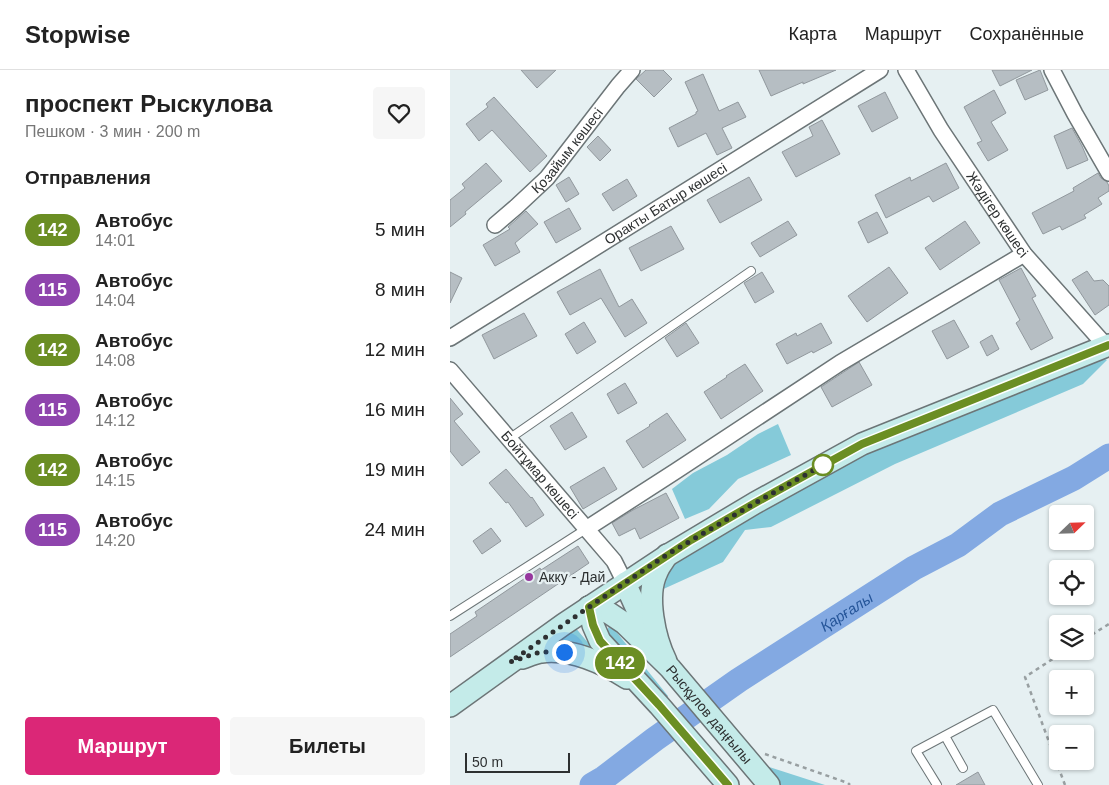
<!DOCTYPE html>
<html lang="ru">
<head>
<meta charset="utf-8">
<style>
	body { margin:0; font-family:Arial,sans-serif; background:#f6f6f6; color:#222; height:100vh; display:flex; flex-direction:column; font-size:19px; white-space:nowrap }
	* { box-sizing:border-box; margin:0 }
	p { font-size:16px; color:#767676 }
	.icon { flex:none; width:28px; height:28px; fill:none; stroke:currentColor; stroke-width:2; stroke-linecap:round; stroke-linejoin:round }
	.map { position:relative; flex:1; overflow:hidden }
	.panel { display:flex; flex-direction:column; background:#fff; width:450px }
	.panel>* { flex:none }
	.badge { padding:0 10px; border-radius:16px; font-size:18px; line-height:32px }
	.needle { width:32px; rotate:67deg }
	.buttons { position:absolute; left:599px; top:435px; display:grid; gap:10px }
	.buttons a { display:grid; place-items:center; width:45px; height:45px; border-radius:5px; background:#fff; box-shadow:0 1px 4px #0004; font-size:25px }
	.scale { position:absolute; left:15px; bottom:12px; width:105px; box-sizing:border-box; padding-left:5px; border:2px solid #2d3031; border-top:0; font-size:14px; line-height:18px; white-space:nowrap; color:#2d3031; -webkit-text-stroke:4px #e6f0f2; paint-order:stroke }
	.you { position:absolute; width:25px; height:25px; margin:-12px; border:4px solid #fff; border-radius:50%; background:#1a73e8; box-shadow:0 0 0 8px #1a73e833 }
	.map>.badge { position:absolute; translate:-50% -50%; box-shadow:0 0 0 2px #fff }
	h2 { padding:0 25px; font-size:19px; line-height:45px }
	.round { display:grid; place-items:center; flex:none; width:52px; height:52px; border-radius:5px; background:#f6f6f6 }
	.overview { display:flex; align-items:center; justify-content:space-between; height:85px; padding:0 25px }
	h1 { font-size:24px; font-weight:800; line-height:38px }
	.button { display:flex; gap:10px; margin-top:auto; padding:10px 25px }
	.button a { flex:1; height:58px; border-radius:5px; background:#db2777; color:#fff; font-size:20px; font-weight:800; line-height:58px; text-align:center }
	.button a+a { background:#f6f6f6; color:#222 }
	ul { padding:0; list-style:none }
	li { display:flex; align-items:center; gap:15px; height:60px; padding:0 25px }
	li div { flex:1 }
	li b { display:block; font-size:19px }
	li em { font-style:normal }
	li .badge { min-width:55px; font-weight:700; text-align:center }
	header { display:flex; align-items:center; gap:30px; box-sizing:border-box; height:70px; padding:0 25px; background:#fff; border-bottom:1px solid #e0e0e0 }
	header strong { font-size:24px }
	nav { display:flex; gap:28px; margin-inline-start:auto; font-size:18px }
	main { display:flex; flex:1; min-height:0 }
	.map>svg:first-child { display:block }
</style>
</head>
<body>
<header>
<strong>Stopwise</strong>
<nav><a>Карта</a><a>Маршрут</a><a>Сохранённые</a></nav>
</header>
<main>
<section class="panel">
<div class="overview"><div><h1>проспект Рыскулова</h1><p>Пешком · 3 мин · 200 m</p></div><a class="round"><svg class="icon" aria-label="heart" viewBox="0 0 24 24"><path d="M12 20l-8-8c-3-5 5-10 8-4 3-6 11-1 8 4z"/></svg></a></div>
<h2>Отправления</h2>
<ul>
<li><span class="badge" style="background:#6b8e23;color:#fff">142</span><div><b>Автобус</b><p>14:01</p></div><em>5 мин</em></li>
<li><span class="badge" style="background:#8e44ad;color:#fff">115</span><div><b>Автобус</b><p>14:04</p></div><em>8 мин</em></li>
<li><span class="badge" style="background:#6b8e23;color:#fff">142</span><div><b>Автобус</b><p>14:08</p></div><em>12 мин</em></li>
<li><span class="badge" style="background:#8e44ad;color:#fff">115</span><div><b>Автобус</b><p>14:12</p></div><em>16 мин</em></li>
<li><span class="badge" style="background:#6b8e23;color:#fff">142</span><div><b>Автобус</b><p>14:15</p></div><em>19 мин</em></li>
<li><span class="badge" style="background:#8e44ad;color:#fff">115</span><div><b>Автобус</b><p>14:20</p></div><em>24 мин</em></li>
</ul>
<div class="button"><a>Маршрут</a><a>Билеты</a></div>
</section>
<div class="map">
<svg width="659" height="715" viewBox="0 0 659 715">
	<rect width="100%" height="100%" fill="#e6f0f2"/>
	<g fill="#85cad9">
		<polygon points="641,282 657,290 633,314 445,394 321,457 295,460 273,492 209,521 203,545 175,513 412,374"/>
		<polygon points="328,354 341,385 288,409 259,439 235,449 222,419 243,403 277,385 308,364"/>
		<polygon points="160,554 218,626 214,630 155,565"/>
		<polygon points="124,556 150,587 121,571 92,574"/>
		<polygon points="313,695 375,715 330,715"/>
	</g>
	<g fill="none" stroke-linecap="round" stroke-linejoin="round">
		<path stroke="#83a9e2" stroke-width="25" id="s1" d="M142 715 154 708 205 669 289 610 464 498 508 475 550 444 624 408 659 386"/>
	</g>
	<g fill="#b6bec3" stroke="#91989d">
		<polygon points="71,0 106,0 87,18"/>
		<polygon points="196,0 213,0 222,9 204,27 186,9"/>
		<polygon points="309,0 386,0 353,14 353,12 321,26"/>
		<polygon points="542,0 582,0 550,16"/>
		<polygon points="590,0 598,20 575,30 566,10"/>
		<polygon points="253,4 269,41 288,32 296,47 272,58 282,78 267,85 256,63 228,77 219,58 246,44 246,42 248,41 235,12"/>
		<polygon points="544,20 556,43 541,52 558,80 538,91 527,73 532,71 514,37"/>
		<polygon points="435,22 448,48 422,62 408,36"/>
		<polygon points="44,27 97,86 80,102 42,60 29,71 16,54 38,37 36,34"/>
		<polygon points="372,50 390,84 346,107 332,82 363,66 359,57"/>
		<polygon points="622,58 632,76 638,90 617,99 604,66"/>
		<polygon points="148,66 161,80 150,91 137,77"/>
		<polygon points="36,93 52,111 15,142 16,144 0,157 0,130 15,118 12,114"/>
		<polygon points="496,93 509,118 483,132 479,126 436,148 425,125 460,107 461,111"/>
		<polygon points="648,103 651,108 657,112 659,116 659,121 648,128 652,134 634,145 636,148 612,160 610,156 593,164 582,143 624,121 623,118"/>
		<polygon points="119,107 129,124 116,132 106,115"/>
		<polygon points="299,107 312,130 270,153 257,130"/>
		<polygon points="177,109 187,126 163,141 152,124"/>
		<polygon points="119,138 131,159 106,173 94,152"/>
		<polygon points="76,141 88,154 65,173 70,182 45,196 33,175 60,159 58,157"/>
		<polygon points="427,142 438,163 418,173 408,152"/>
		<polygon points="338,151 347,165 310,187 301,173"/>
		<polygon points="515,151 530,173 490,200 475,178"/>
		<polygon points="221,156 234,179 191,201 179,178"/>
		<polygon points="439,197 458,223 417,252 398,226"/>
		<polygon points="571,198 586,226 582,228 603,268 581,280 566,253 570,250 549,210"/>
		<polygon points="150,199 169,237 182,229 197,253 175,267 151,228 120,245 107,222"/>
		<polygon points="637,201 644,211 653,210 659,216 659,235 645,245 622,210"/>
		<polygon points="0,202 12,208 0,233"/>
		<polygon points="312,202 324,222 305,233 294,213"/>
		<polygon points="74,243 87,266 44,289 32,265"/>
		<polygon points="504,250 519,277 497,289 482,261"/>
		<polygon points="134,252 146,272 127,284 115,264"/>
		<polygon points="236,253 249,273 227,287 215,268"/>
		<polygon points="371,253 382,273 363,283 362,281 337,294 326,274 346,263 347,266"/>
		<polygon points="542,265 549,279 537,286 530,272"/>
		<polygon points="409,292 422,315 382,337 371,317"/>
		<polygon points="295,294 313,321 271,349 254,322 277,307 276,306"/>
		<polygon points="175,313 187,333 168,344 157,324"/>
		<polygon points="0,328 13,344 4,351 30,382 12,396 0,381"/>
		<polygon points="122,342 137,367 115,380 100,356"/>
		<polygon points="217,343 236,370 193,398 176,371 200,356 199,355"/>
		<polygon points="154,397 167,419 133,439 120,417"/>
		<polygon points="56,399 81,428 82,427 94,445 76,457 58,432 56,433 39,413"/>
		<polygon points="216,423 229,448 190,469 185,458 169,466 162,453 183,440"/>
		<polygon points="41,458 51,471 32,484 23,471"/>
		<polygon points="128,476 139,493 0,587 0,564 27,546 25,542 90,498 91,500"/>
		<polygon points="528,702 535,715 506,715"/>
	</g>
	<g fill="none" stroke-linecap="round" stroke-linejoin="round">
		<g stroke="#6c7577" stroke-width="10">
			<g id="lane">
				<polyline points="59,369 301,201"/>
				<polyline points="0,546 136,459"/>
				<polyline points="495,666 513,698"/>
				<polyline points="487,715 466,681 543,640 588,715"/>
			</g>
		</g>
		<g stroke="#6c7577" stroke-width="18">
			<g id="street">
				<path id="s2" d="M456 0 491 60 574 184 656 276"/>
				<polyline points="602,0 625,44 659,103"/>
				<path id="s3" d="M45 155 66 137 97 108 168 16 182 0"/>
				<path id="s4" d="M0 268 430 0"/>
				<path id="s5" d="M0 300 164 491 175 513"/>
				<polyline points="136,459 226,401 390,293 574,184"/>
			</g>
		</g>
		<g stroke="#6c7577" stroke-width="24">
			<g id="secondary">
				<polyline points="175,513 190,546 202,567"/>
				<path id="s6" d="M139 537 159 543 174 553 220 598 319 715"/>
				<polyline points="139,537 143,555 150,571 209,635 278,715"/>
				<path d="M72 588C78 586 85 583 91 582 120 578 153 593 177 608"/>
				<path d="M216 591C205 569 195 526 207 502 209 496 214 491 217 485"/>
				<polyline points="0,636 114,554 218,485 305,433 412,374 659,275"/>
			</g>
		</g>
		<g stroke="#989fa1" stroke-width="2.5" stroke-dasharray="4 4" stroke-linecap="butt">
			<polyline points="635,569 659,554"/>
			<polyline points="315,684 398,713 400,715"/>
			<polyline points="615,715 575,607 615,581"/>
		</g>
		<use href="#lane" stroke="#fff" stroke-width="8"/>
		<use href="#street" stroke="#fff" stroke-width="15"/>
		<use href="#secondary" stroke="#c4ebe9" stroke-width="21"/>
	</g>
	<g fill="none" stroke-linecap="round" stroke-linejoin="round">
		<g stroke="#fff" stroke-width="11">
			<polyline id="line" points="278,715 209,635 150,571 143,555 139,537 241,470 305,433 412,374 659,275"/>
		</g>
		<use href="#line" stroke="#6b8e23" stroke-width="8"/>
		<polyline stroke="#2d3031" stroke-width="5" stroke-dasharray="0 9" points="114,582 90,582 60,592 139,537 218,484 305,433 373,395"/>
	</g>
	<circle fill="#fff" stroke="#6b8e23" stroke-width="2.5" cx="373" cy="395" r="10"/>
	<circle fill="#97379e" stroke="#e6f0f2" stroke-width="2" cx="79" cy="507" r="5"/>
	<g text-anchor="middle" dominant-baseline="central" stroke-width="4.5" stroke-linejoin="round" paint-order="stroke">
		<g font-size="14" fill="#2d3031" stroke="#e6f0f2">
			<text stroke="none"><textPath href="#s3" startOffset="104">Қозайым көшесі</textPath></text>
			<text stroke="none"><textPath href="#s4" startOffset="254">Оракты Батыр көшесі</textPath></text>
			<text stroke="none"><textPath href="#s2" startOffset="171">Жәдігер көшесі</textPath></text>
			<text stroke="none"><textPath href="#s5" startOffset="138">Бойтұмар көшесі</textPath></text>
			<text stroke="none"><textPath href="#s6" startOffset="164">Рысқұлов даңғылы</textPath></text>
		</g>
		<g font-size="14" fill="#2d3031" stroke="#e6f0f2" text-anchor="start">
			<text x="89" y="507">Акку - Дай</text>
		</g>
		<g font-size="15" font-style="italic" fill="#255599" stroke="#e6f0f2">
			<text stroke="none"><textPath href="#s1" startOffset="308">Қарғалы</textPath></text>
		</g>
	</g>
</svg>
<div class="buttons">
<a><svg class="needle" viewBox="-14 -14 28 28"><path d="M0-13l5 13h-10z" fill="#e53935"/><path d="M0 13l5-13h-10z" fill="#767676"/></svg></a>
<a><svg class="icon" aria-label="locate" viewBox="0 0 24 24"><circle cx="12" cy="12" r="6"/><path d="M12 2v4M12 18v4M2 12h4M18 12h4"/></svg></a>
<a><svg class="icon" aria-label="layers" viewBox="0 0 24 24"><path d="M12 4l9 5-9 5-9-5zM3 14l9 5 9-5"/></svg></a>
<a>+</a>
<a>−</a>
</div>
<div class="scale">50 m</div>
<div class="you" style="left:114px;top:582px"></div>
<b class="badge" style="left:170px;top:593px;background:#6b8e23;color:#fff">142</b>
</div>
</main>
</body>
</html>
